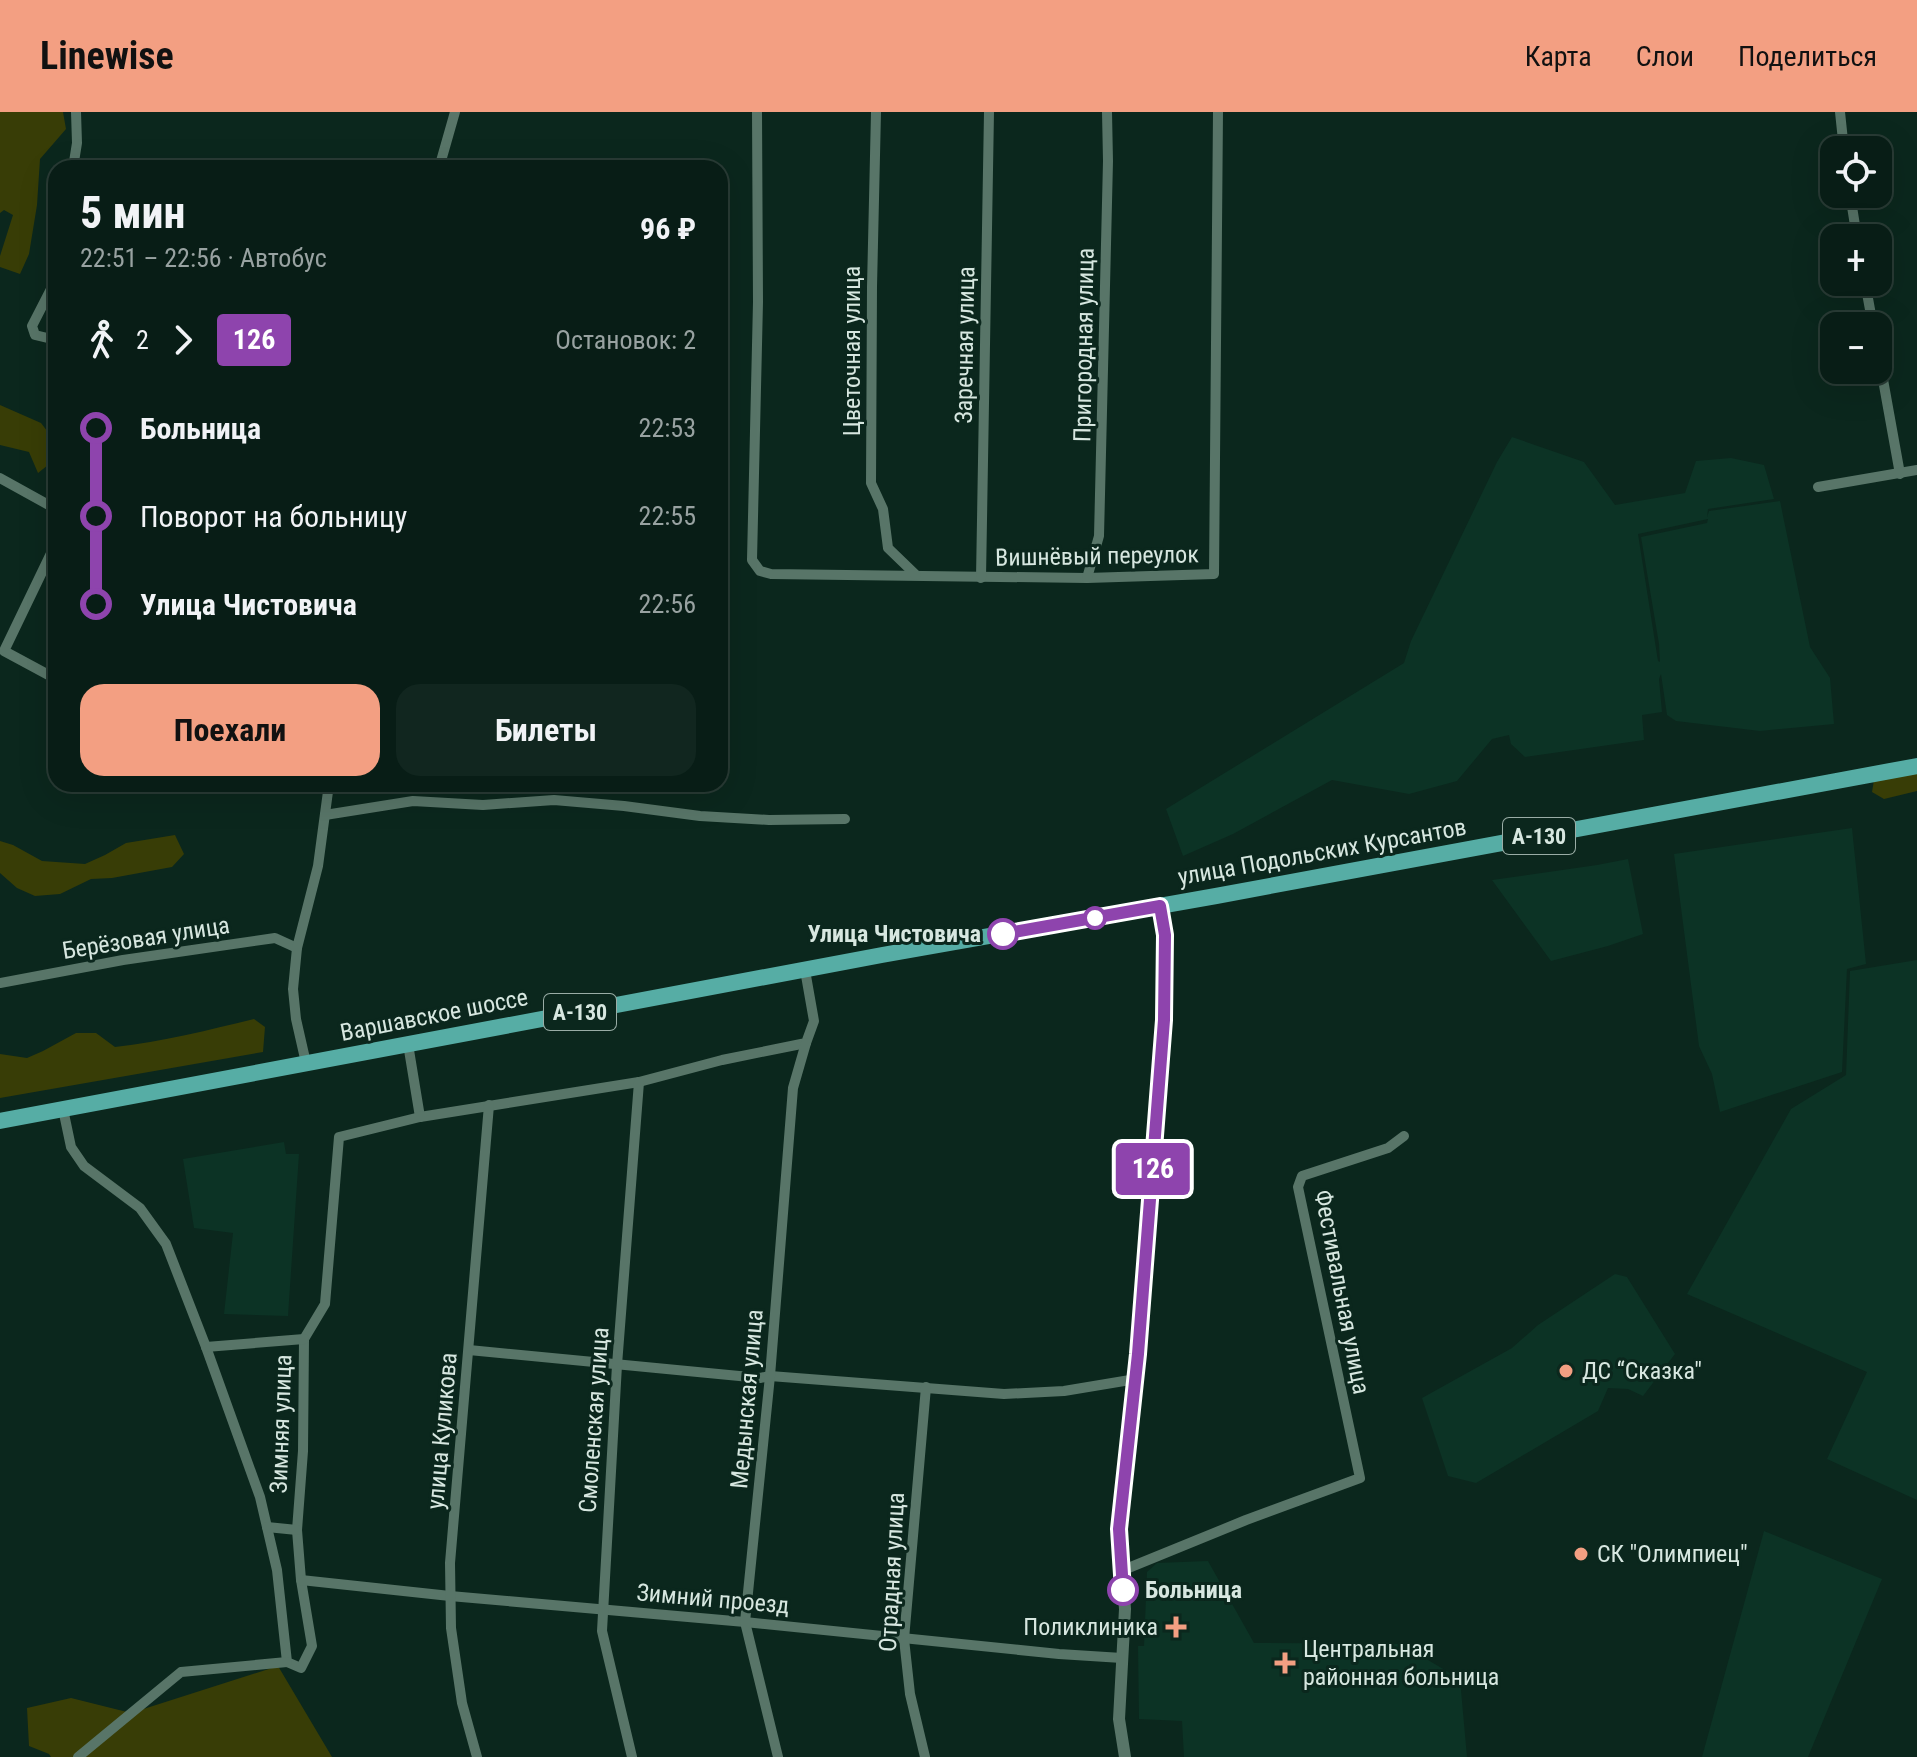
<!DOCTYPE html>
<html lang="ru">
<head>
<meta charset="utf-8">
<style>
	body { margin:0; font-family:"Roboto Condensed",sans-serif; background:#11261f; color:#f1f3f6; height:100vh; display:flex; flex-direction:column; font-size:30px; white-space:nowrap }
	* { box-sizing:border-box; margin:0 }
	p { font-size:26px; color:#98a2a1 }
	.icon { flex:none; width:44px; height:44px; fill:none; stroke:currentColor; stroke-width:2; stroke-linecap:round; stroke-linejoin:round }
	.map { position:relative; flex:1; overflow:hidden }
	.drawer { position:absolute; left:48px; top:48px; width:680px; height:632px; display:flex; flex-direction:column; background:#081d16; border-radius:24px; box-shadow:0 8px 32px #0002,0 0 0 2px #293b35 }
	.drawer>* { flex:none }
	.badge { padding:0 16px; border-radius:6px; font-size:28px; line-height:52px }
	.buttons { position:absolute; left:1820px; top:24px; display:grid; gap:16px }
	.buttons a { display:grid; place-items:center; width:72px; height:72px; border-radius:16px; background:#081d16; box-shadow:0 8px 32px #0002,0 0 0 2px #293b35; font-size:40px }
	.map>.badge { position:absolute; translate:-50% -50%; box-shadow:0 0 0 4px #fff }
	.legs { display:flex; align-items:center; gap:12px; height:88px; padding:0 32px; font-size:26px }
	.legs p { margin-inline-start:auto }
	.summary { display:flex; align-items:center; justify-content:space-between; height:136px; padding:0 32px }
	h1 { font-size:44px; font-weight:700; line-height:60px }
	.action { display:flex; gap:16px; margin-top:auto; padding:16px 32px }
	.action a { flex:1; height:92px; border-radius:24px; background:#f39f82; color:#111; font-size:32px; font-weight:700; line-height:92px; text-align:center }
	.action a+a { background:#11261f; color:#f1f3f6 }
	ul { padding:0 32px; list-style:none }
	li { display:flex; align-items:center; gap:28px; height:88px; font-size:30px }
	li i { display:grid; place-items:center; width:12px; height:100%; margin:0 10px; background:currentColor }
	li i::after { content:''; width:20px; height:20px; margin:-10px; border:6px solid; border-radius:50%; background:#081d16 }
	li p { margin-inline-start:auto }
	li:first-child i { background:linear-gradient(#0000 50%,currentColor 0) }
	li:last-child i { background:linear-gradient(currentColor 50%,#0000 0) }
	header { display:flex; align-items:center; gap:48px; box-sizing:border-box; height:112px; padding:0 40px; background:#f39f82; color:#111 }
	header strong { font-size:38px }
	nav { display:flex; gap:44px; margin-inline-start:auto; font-size:28px }
	.map>svg:first-child { display:block }
</style>
</head>
<body>
<header>
<strong>Linewise</strong>
<nav><a>Карта</a><a>Слои</a><a>Поделиться</a></nav>
</header>
<div class="map">
<svg width="1917" height="1645" viewBox="0 0 1917 1645">
	<rect width="100%" height="100%" fill="#0b271d"/>
	<g fill="#0c3325" fill-rule="evenodd">
		<path d="M1512 325 1584 350 1615 393 1685 381 1696 349 1731 346 1764 353 1774 387 1708 397 1707 405 1709 399 1780 389 1810 535 1830 566 1834 612 1760 619 1676 609 1667 603 1661 562 1659 567 1662 600 1642 603 1644 628 1525 645 1511 632 1509 623 1492 627 1457 669 1409 682 1332 668 1233 722 1183 744 1166 697 1404 551 1411 529 1497 350ZM1708 407 1707 411 1641 425 1659 532 1660 550 1658 549 1638 422Z"/>
		<polygon points="1852,716 1866,852 1847,857 1842,960 1720,1000 1712,962 1699,934 1674,742"/>
		<polygon points="1628,747 1643,822 1608,834 1551,849 1492,768 1597,753"/>
		<polygon points="1917,848 1917,1388 1827,1347 1867,1260 1687,1182 1791,997 1846,963 1850,859"/>
		<polygon points="284,1030 286,1042 299,1042 288,1204 224,1202 233,1121 194,1116 183,1047"/>
		<polygon points="1615,1162 1627,1165 1675,1242 1643,1284 1628,1277 1608,1276 1598,1299 1476,1371 1448,1364 1422,1286 1512,1236 1538,1213"/>
		<polygon points="1764,1419 1882,1467 1808,1645 1702,1645"/>
		<polygon points="1208,1449 1254,1531 1401,1532 1460,1567 1467,1645 1184,1645 1182,1609 1139,1607 1138,1534 1144,1534 1147,1460 1157,1451"/>
	</g>
	<g fill="#383d06">
		<polygon points="0,0 63,0 66,17 40,47 37,93 29,142 20,162 0,155 0,144 13,103 4,98 0,101"/>
		<polygon points="0,293 41,311 54,328 53,349 38,361 29,340 0,333"/>
		<polygon points="1917,659 1917,679 1884,687 1872,680 1874,668"/>
		<polygon points="175,723 184,742 172,755 112,766 91,767 60,782 35,784 17,776 0,761 0,729 13,733 42,749 85,752 105,743 126,731"/>
		<path d="M254 907 265 915 263 940 0 986V942L27 946 43 939 76 921H96L115 935C162 930 208 918 254 907Z"/>
		<polygon points="278,1554 332,1645 51,1645 49,1642 29,1634 27,1596 71,1586 131,1601"/>
	</g>
	<g fill="none" stroke-linecap="round" stroke-linejoin="round">
		<g stroke="#587568" stroke-width="10">
			<polyline points="757,0 758,190 752,448 760,459 771,462 1087,466 1214,462 1218,0"/>
			<polyline points="876,0 872,175 871,371 883,397 888,436 916,463"/>
			<polyline points="1840,0 1844,38"/>
			<polyline points="73,56 77,31 76,0"/>
			<polyline points="439,56 455,0"/>
			<polyline points="1850,82 1857,126"/>
			<polyline points="56,122 52,140 51,177 32,214 35,223 56,228"/>
			<polyline points="1865,170 1873,214"/>
			<polyline points="1878,240 1900,362"/>
			<polyline points="0,366 56,397"/>
			<polyline points="1818,375 1917,358"/>
			<polyline points="56,431 4,539 56,567"/>
			<polyline points="981,466 989,0"/>
			<polyline points="1087,466 1099,424 1108,49 1107,0"/>
			<polyline points="380,672 431,675 522,675"/>
			<polyline points="325,703 413,689 483,693 554,688 624,694 700,704 769,708 845,707"/>
			<polyline points="0,871 123,848 275,826 297,836"/>
			<polyline points="408,932 420,1005"/>
			<polyline points="306,951 296,907 293,877 297,836 318,754 329,672"/>
			<polyline points="63,997 71,1035 84,1054 140,1096 166,1132 206,1235 260,1385 277,1458 287,1550 301,1556 312,1534 301,1468 297,1418 303,1339 304,1227 325,1192 339,1025 420,1005 639,970 722,948 806,931 814,909 805,858"/>
			<polyline points="206,1235 304,1227"/>
			<polyline points="469,1238 760,1266 770,1264 1004,1282 1064,1279 1136,1267"/>
			<polyline points="267,1415 297,1418"/>
			<polyline points="1121,1459 1246,1408 1360,1366 1298,1075 1302,1064 1388,1036 1404,1024"/>
			<polyline points="301,1468 450,1484 745,1510 1059,1542 1122,1546"/>
			<polyline points="78,1645 181,1560 287,1550"/>
			<polyline points="477,1645 462,1591 451,1516 450,1451 489,993"/>
			<polyline points="632,1645 602,1519 617,1253 639,970"/>
			<polyline points="778,1645 745,1510 770,1264 793,976 806,931"/>
			<polyline points="925,1645 910,1582 904,1527 926,1275"/>
		</g>
		<polyline stroke="#587568" stroke-width="12" points="1125,1645 1119,1607 1125,1497 1119,1417 1136,1267 1160,968 1164,908 1165,823 1160,794"/>
		<polyline stroke="#56ada5" stroke-width="16" points="0,1009 882,843 1216,784 1917,654"/>
	</g>
	<g fill="none" stroke-linecap="round" stroke-linejoin="round">
		<g stroke="#fff" stroke-width="18">
			<polyline id="line-1" points="1003,822 1160,794 1165,823 1164,908 1138,1242 1119,1417 1123,1478"/>
		</g>
		<use href="#line-1" stroke="#8e44ad" stroke-width="12"/>
	</g>
	<g fill="#fff" stroke="#8e44ad" stroke-width="4">
		<circle cx="1095" cy="806" r="10"/>
		<circle cx="1003" cy="822" r="14"/>
		<circle cx="1123" cy="1478" r="14"/>
	</g>
	<g fill="#f39f82" stroke="#0b271d" stroke-width="3">
		<circle cx="1566" cy="1259" r="8"/>
		<circle cx="1581" cy="1442" r="8"/>
		<path d="M1172 1503h8v8h8v8h-8v8h-8v-8h-8v-8h8z"/>
		<path d="M1281 1539h8v8h8v8h-8v8h-8v-8h-8v-8h8z"/>
	</g>
	<g text-anchor="middle" dominant-baseline="central" stroke-width="6" stroke-linejoin="round" paint-order="stroke">
		<g fill="#0b271d" stroke="#9aada6" stroke-width="2">
			<rect x="1503" y="706" width="72" height="36" rx="6"/>
			<rect x="544" y="882" width="72" height="36" rx="6"/>
		</g>
		<g font-size="22" font-weight="bold" fill="#d7e7e0">
			<text x="1539" y="724">А-130</text>
			<text x="580" y="900">А-130</text>
		</g>
		<g font-size="24" fill="#d7e7e0" stroke="#0b271d">
			<text transform="translate(965 233) rotate(-89)">Заречная улица</text>
			<text transform="translate(1084 233) rotate(-89)">Пригородная улица</text>
			<text transform="translate(852 239) rotate(-90)">Цветочная улица</text>
			<text transform="translate(1097 444) rotate(-1)">Вишнёвый переулок</text>
			<text transform="translate(1322 740) rotate(-10)">улица Подольских Курсантов</text>
			<text transform="translate(146 826) rotate(-9)">Берёзовая улица</text>
			<text transform="translate(434 903) rotate(-11)">Варшавское шоссе</text>
			<text transform="translate(1342 1180) rotate(79)">Фестивальная улица</text>
			<text transform="translate(747 1287) rotate(-85)">Медынская улица</text>
			<text transform="translate(594 1308) rotate(-86)">Смоленская улица</text>
			<text transform="translate(281 1312) rotate(-88)">Зимняя улица</text>
			<text transform="translate(442 1319) rotate(-85)">улица Куликова</text>
			<text transform="translate(892 1460) rotate(-87)">Отрадная улица</text>
			<text transform="translate(713 1487) rotate(5)">Зимний проезд</text>
		</g>
		<g font-size="24" font-weight="bold" fill="#d7e7e0" stroke="#0b271d" text-anchor="end">
			<text x="981" y="822">Улица Чистовича</text>
			<text x="1145" y="1478" text-anchor="start">Больница</text>
		</g>
		<g font-size="24" fill="#d7e7e0" stroke="#0b271d" text-anchor="start">
			<text x="1582" y="1259">ДС “Сказка"</text>
			<text x="1597" y="1442">СК "Олимпиец"</text>
			<text x="1158" y="1515" text-anchor="end">Поликлиника</text>
			<text x="1303" y="1537">Центральная<tspan x="1303" dy="28">районная больница</tspan></text>
		</g>
	</g>
</svg>
<div class="buttons">
<a><svg class="icon" aria-label="locate" viewBox="0 0 24 24"><circle cx="12" cy="12" r="6"/><path d="M12 2v4M12 18v4M2 12h4M18 12h4"/></svg></a>
<a>+</a>
<a>−</a>
</div>
<b class="badge" style="left:1153px;top:1057px;background:#8e44ad;color:#fff">126</b>
<section class="drawer">
<div class="summary"><div><h1>5 мин</h1><p>22:51 – 22:56 · Автобус</p></div><b>96 ₽</b></div>
<div class="legs"><svg class="icon" aria-label="walk" viewBox="0 0 24 24"><circle cx="13" cy="4" r="2"/><path d="M13 8l-2 6 4 7M11 14l-3 7M7 12l3-4h3l4 4"/></svg>2<svg class="icon" aria-label="forward" viewBox="0 0 24 24"><path d="M9 5l7 7-7 7"/></svg><b class="badge" style="background:#8e44ad;color:#fff">126</b><p>Остановок: 2</p></div>
<ul>
<li><i style="color:#8e44ad"></i><b>Больница</b><p>22:53</p></li>
<li><i style="color:#8e44ad"></i><span>Поворот на больницу</span><p>22:55</p></li>
<li><i style="color:#8e44ad"></i><b>Улица Чистовича</b><p>22:56</p></li>
</ul>
<div class="action"><a>Поехали</a><a>Билеты</a></div>
</section>
</div>
</body>
</html>
